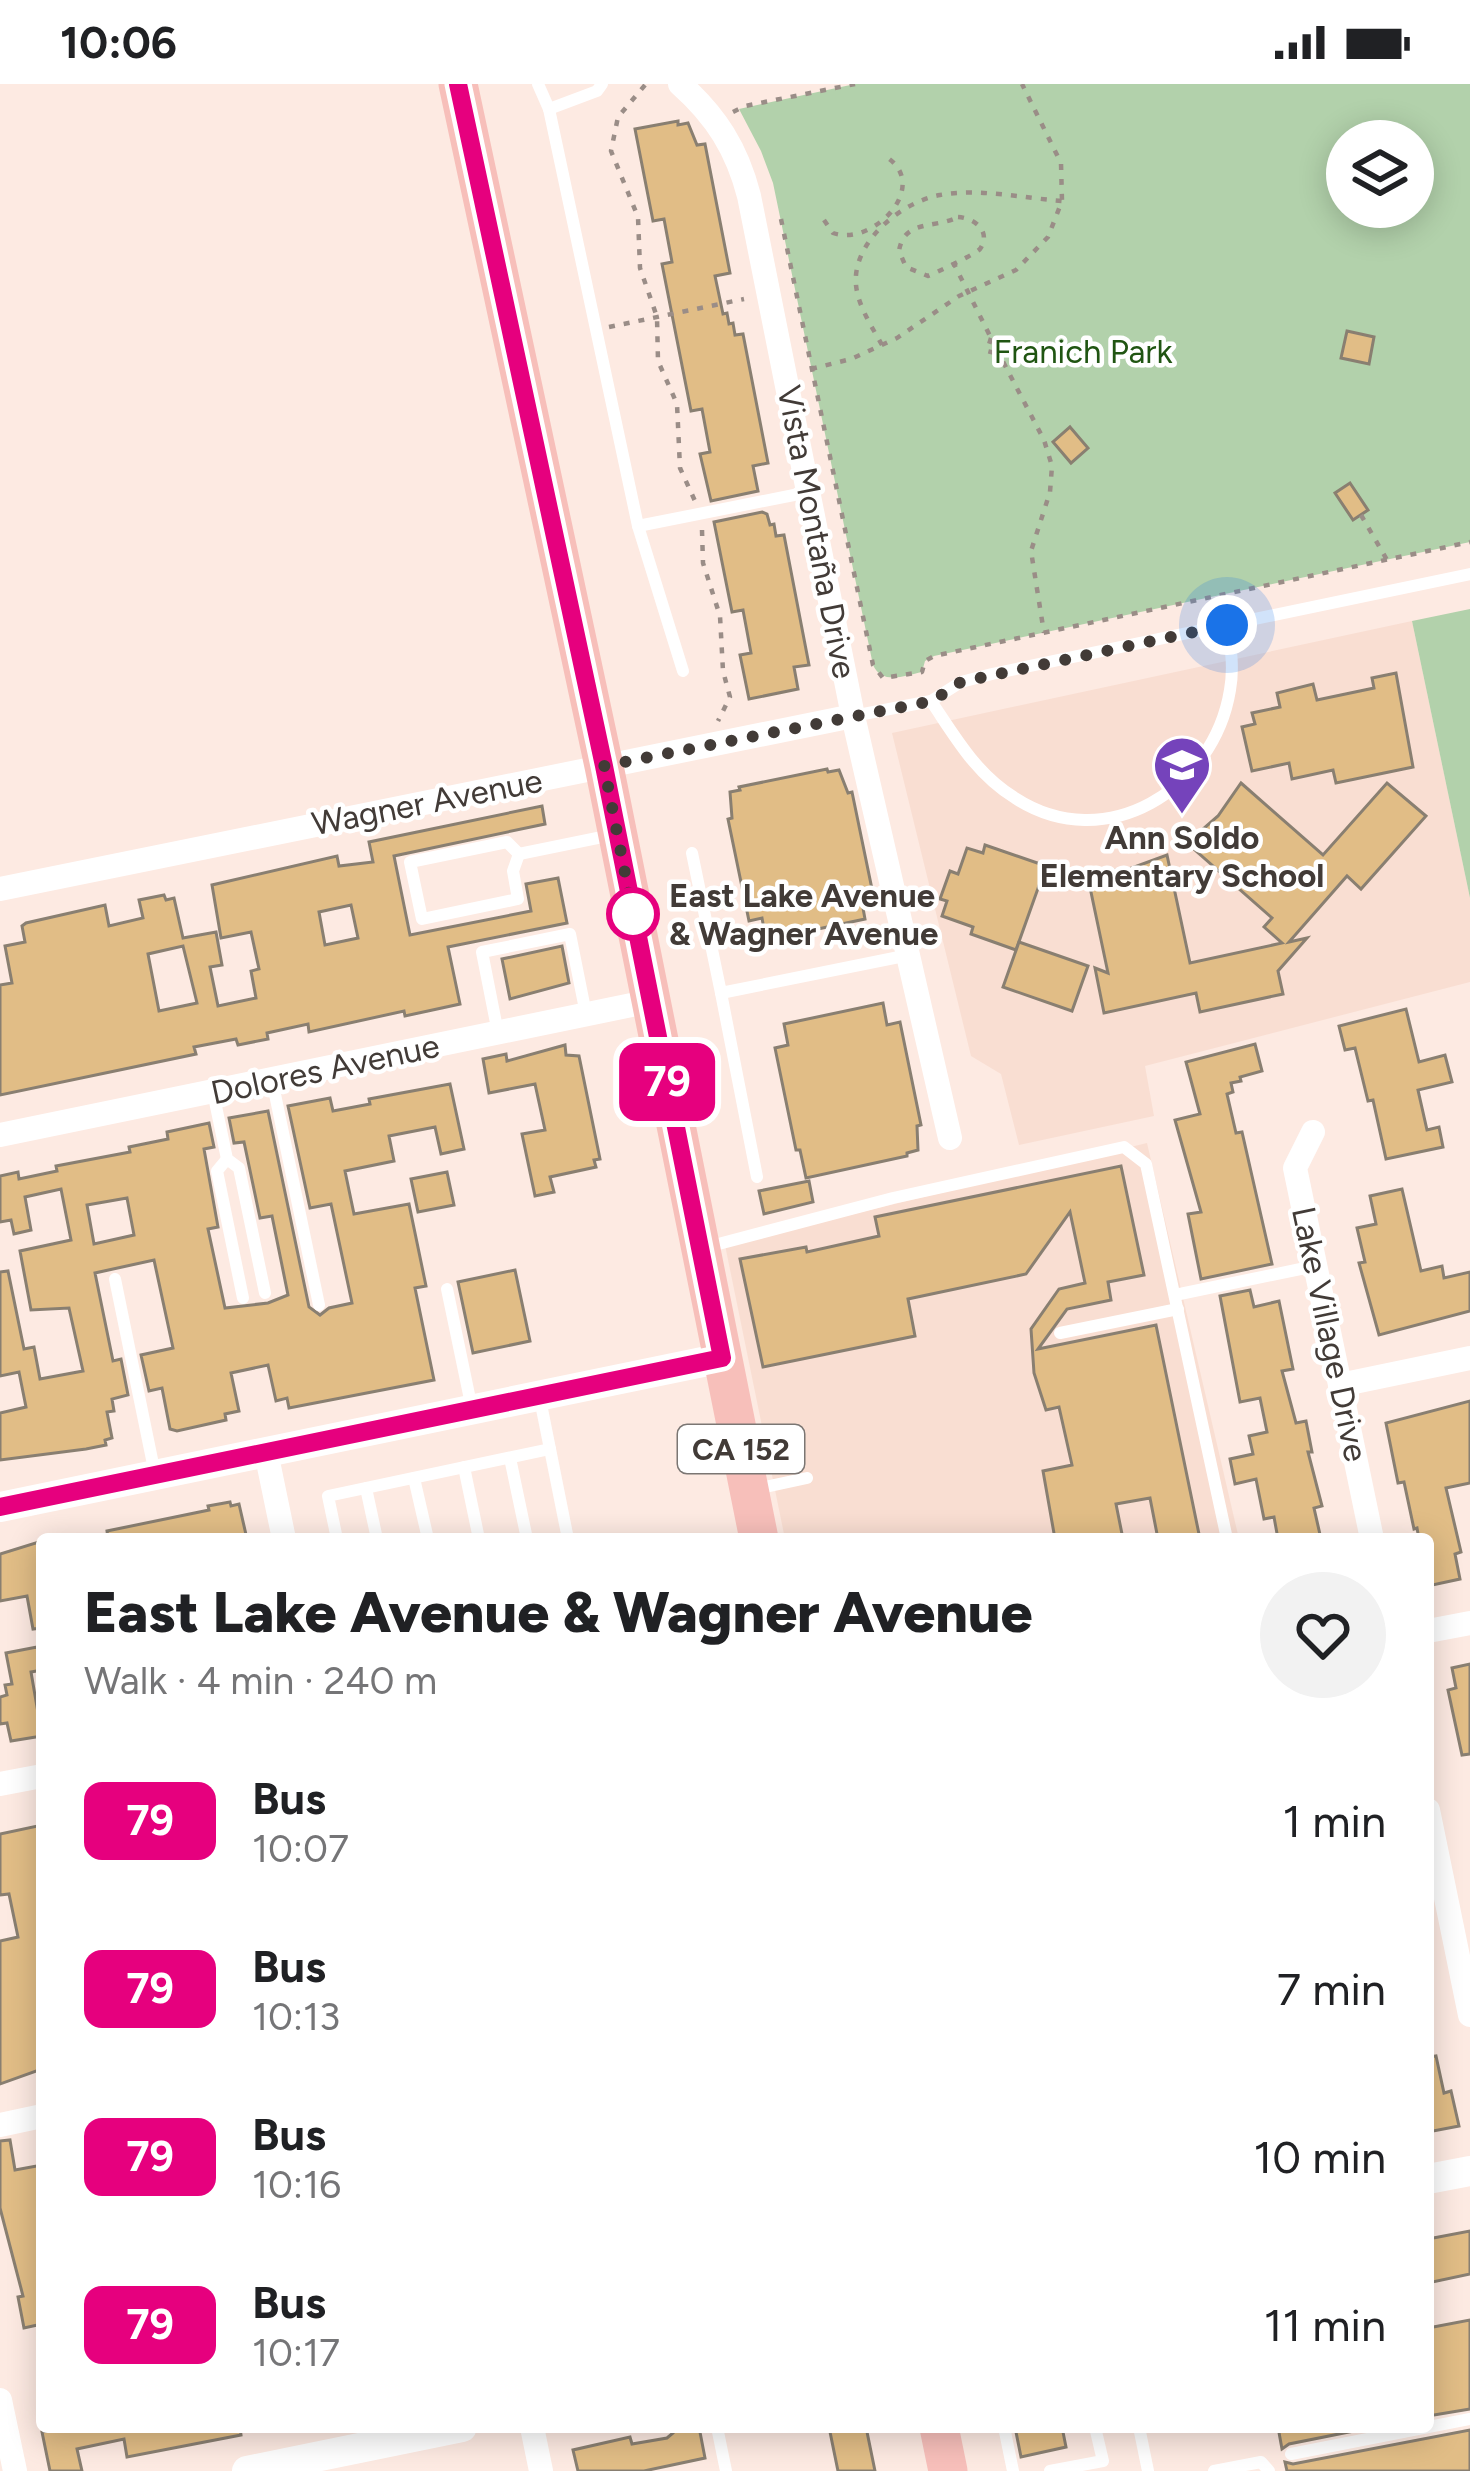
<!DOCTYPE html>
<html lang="en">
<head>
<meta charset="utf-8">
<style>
	body { margin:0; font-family:Figtree,sans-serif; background:#f2f2f2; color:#202124; height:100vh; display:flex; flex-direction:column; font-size:45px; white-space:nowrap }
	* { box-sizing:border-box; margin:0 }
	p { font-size:39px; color:#757577 }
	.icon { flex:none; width:66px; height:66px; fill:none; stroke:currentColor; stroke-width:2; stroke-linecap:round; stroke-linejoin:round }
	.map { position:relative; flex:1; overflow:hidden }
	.details { position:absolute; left:36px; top:1449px; width:1398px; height:900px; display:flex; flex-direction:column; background:#fff; border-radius:12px; box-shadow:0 6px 30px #0003 }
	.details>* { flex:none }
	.badge { padding:0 24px; border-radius:18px; font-size:42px; line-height:78px }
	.tools { position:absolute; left:1326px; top:36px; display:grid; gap:24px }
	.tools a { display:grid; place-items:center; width:108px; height:108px; border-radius:50%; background:#fff; box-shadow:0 6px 30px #0003; font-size:60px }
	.you { position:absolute; width:60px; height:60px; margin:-30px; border:9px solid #fff; border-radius:50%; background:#1a73e8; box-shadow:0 0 0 18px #1a73e833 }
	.map>.badge { position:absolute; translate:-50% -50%; box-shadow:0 0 0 6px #fff }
	.round { display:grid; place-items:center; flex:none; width:126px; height:126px; border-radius:63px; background:#f2f2f2 }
	.headline { display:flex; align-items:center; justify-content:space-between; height:204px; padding:0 48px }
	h1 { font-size:57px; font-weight:800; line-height:90px }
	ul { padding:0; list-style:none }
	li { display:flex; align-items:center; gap:36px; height:168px; padding:0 48px }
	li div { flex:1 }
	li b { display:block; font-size:45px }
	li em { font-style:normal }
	li .badge { min-width:132px; font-weight:700; text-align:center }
	.status { display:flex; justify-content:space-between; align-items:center; height:84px; padding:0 60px; background:#fff; direction:ltr }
	.status svg { height:33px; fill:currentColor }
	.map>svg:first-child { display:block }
</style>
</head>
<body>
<div class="status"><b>10:06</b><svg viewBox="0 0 49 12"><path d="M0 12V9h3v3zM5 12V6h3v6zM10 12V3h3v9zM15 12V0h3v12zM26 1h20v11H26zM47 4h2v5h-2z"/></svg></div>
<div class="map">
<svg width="1470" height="2387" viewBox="0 0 1470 2387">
	<rect width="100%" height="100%" fill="#fdeae2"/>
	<g fill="#f9ded2">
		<polygon points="1412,537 1470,814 1470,898 1145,982 1154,1032 1019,1061 1001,990 971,972 892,649"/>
		<polygon points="1147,1059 1239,1455 785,1455 725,1161"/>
	</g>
	<g fill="#b2d1ab" fill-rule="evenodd">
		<path d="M855 0H1470V458L934 572 925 577 922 588C904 592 882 601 873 581L773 99 761 67 739 25ZM1347 57H1413V123H1347Z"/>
		<polygon points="1470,525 1470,814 1412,537"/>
	</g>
	<g fill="#e1bd86" stroke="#897f71" stroke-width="3" fill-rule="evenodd">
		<polygon points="678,37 678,41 688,39 697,61 705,60 730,189 715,192 723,230 727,229 729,240 733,239 735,251 743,250 768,379 753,382 758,407 711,417 700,370 710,368 702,325 691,327 662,180 672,178 664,135 653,137 635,45"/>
		<polygon points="1347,247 1374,253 1369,280 1341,274"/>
		<polygon points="1070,343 1088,364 1071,379 1053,358"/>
		<polygon points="1350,399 1368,426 1353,436 1335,409"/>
		<polygon points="762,428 767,430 770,441 774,440 776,452 784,451 809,581 794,583 798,605 749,615 740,571 751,569 743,526 732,528 714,438"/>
		<polygon points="1396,589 1413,683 1336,699 1333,686 1292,695 1289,679 1252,687 1242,643 1255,640 1252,629 1280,623 1277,609 1313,600 1317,616 1374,604 1372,594"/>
		<polygon points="827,685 828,688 839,686 848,709 852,708 873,810 861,813 865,835 766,856 762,834 749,837 728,735 732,734 730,708 740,706 739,703"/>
		<polygon points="1241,699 1323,771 1387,699 1426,732 1361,805 1347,792 1289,858 1307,854 1278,887 1283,910 1200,928 1196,909 1104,929 1095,884 1108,889 1087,789 1129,785 1167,771 1190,879 1282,859 1264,843 1272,834 1187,759 1218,732"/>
		<path d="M542 722 545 740 394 772 410 851 531 827 526 800 558 794 567 839 448 863 460 920 405 932 404 927 309 948 308 940 267 949 268 955 238 961 236 955 194 963 196 970 0 1011V901L12 899 5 862 25 858 22 842 26 839 105 821 109 842 143 834 139 816 164 811 166 816 174 814 183 854 216 848 222 881 210 883 218 922 256 914 251 887 259 885 251 848 221 854 212 801 337 772 339 782 373 778 369 758ZM351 821 358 854 325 861 319 828ZM183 862 197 919 159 927 148 870Z"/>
		<polygon points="985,761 1046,782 1016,866 971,850 973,843 942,832 947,817 940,815 950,787 958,790 967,764 983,769"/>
		<polygon points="1019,858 1088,882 1072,927 1003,903"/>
		<polygon points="562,862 569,899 510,915 502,875"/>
		<polygon points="883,919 887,941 900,938 921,1041 917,1042 918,1066 907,1069 907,1072 806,1094 800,1066 796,1066 775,964 788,961 784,940"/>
		<polygon points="1406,925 1419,978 1445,971 1452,998 1418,1006 1427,1046 1439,1043 1443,1063 1386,1075 1373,1016 1368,1017 1355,964 1345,966 1339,942"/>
		<polygon points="1255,960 1262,987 1240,993 1241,997 1231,999 1233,1008 1227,1010 1236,1049 1242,1048 1272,1180 1201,1195 1188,1130 1201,1128 1175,1036 1200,1030 1186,978"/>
		<polygon points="565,961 566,971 579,972 600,1075 594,1076 596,1083 550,1093 554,1108 535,1112 522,1050 545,1046 535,1000 489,1009 483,975 506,970 507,977"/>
		<path d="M450 1000 464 1065 441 1070 435 1043 389 1052 394 1077 345 1087 354 1130 409 1120 426 1202 415 1204 434 1296 289 1324 287 1314 276 1317 268 1281 231 1289 239 1327 225 1330 226 1336 177 1347 170 1345 162 1304 149 1307 141 1271 173 1264 154 1176 95 1189 113 1277 121 1275 128 1311 112 1315 114 1327 107 1328 112 1354 105 1356 106 1361 86 1365 0 1376V1329L26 1323 19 1288 0 1292V1188L8 1187 24 1265 34 1263 40 1295 83 1287 69 1224 31 1226 20 1167 71 1156 61 1105 25 1113 31 1146 14 1150 11 1136 0 1138V1092L18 1088 19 1095 57 1087 56 1082 130 1068 129 1063 168 1055 167 1048 209 1039 214 1063 204 1065 218 1143 208 1145 225 1224 268 1219 288 1211 272 1132 260 1134 244 1058 234 1059 229 1034 268 1027 309 1223 320 1231 329 1224 352 1219 331 1120 310 1124 288 1022 330 1014 333 1027 370 1020 369 1015ZM127 1114 134 1151 94 1160 87 1121Z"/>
		<polygon points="1121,1082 1144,1191 1108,1198 1111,1216 1067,1225 1038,1265 1156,1241 1200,1455 1158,1455 1150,1414 1116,1420 1123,1455 1055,1455 1043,1387 1072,1381 1059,1323 1046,1326 1034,1289 1031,1245 1059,1205 1085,1199 1070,1128 1026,1190 908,1215 915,1252 763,1283 740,1175 806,1163 807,1168 879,1152 875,1133"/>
		<polygon points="447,1088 454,1121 418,1128 411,1095"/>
		<polygon points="809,1097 813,1118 764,1130 759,1107"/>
		<polygon points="1402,1105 1421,1187 1442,1182 1444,1194 1470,1188 1470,1227 1379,1251 1359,1179 1365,1178 1357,1144 1376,1140 1370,1112"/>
		<polygon points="515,1186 530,1257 473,1269 458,1198"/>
		<polygon points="1250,1206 1254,1223 1279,1217 1293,1285 1282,1287 1296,1339 1306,1337 1312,1368 1308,1368 1322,1422 1314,1424 1321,1455 1278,1455 1274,1433 1264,1435 1256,1395 1235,1400 1230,1375 1253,1370 1249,1352 1267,1348 1260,1314 1240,1318 1220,1212"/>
		<polygon points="1470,1317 1470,1399 1446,1404 1461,1468 1455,1470 1460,1495 1428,1502 1428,1455 1419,1455 1417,1444 1414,1445 1404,1398 1398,1399 1386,1339"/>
		<polygon points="230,1418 231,1422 239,1420 247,1455 108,1455 107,1447 209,1426 208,1422"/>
		<polygon points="42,1457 42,1544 33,1545 27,1512 0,1517 0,1470"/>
		<polygon points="37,1563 42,1586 31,1588 42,1652 11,1657 7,1639 0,1640 0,1613 7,1611 5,1601 12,1600 6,1569"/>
		<polygon points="1470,1580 1470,1670 1462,1671 1448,1606 1456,1604 1452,1584"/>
		<polygon points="42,1741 42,1985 0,2000 0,1857 18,1853 9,1810 0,1811 0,1750"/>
		<polygon points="1436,1972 1444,2009 1451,2007 1459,2042 1428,2048 1428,1973"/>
		<polygon points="10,2056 15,2086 42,2081 42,2109 38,2110 42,2127 42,2240 24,2244 18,2213 23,2212 0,2124 0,2057"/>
		<polygon points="1470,2147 1470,2190 1428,2199 1428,2155"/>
		<polygon points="1470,2236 1470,2325 1428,2332 1428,2244"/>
		<polygon points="67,2343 240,2343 241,2351 127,2373 124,2355 77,2365 82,2387 50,2387 42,2348"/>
		<polygon points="671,2343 699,2343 705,2374 644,2387 578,2387 573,2366 630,2353 632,2360 667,2354 673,2349"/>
		<polygon points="829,2343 866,2343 875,2387 838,2387"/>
		<polygon points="1015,2343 1062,2343 1066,2363 1021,2373"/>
		<polygon points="1278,2343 1374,2343 1289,2360 1282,2365"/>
		<polygon points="1470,2346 1470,2387 1287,2387 1285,2378 1293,2380"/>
	</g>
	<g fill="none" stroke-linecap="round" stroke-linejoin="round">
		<g stroke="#9a8d87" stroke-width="4.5" stroke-dasharray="6 9" stroke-linecap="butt">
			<polyline points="645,1 618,33 611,67 638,133 640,184 657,233 658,277 677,320 680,384 695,417"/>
			<polyline points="733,28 745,22 855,0"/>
			<path d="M958 133C974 134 992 147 980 165 976 170 935 189 928 192L906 183 899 167C904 135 934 145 958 133Z"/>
			<polyline points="781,135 873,581 883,594 922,588 925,577 934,572 1470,458"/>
			<path d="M824 136 833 149C872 163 930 104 888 74"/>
			<polyline points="953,178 991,254 1002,257 1003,266 999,270 1044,356 1052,382 1050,408 1031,467 1044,549"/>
			<polyline points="609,243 744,215"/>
			<polyline points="991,254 987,267 999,270"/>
			<path d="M882 261C872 243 858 222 856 201 852 158 901 118 940 111 979 104 1023 114 1062 117"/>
			<polyline points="811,285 851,275 897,254 959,212 1016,186 1048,153 1062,117 1061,79 1022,0"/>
			<polyline points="1361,431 1387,476"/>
			<polyline points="702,446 703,479 720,532 723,587 730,613 718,637"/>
		</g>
		<g stroke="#fff" stroke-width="12">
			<polyline points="538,0 549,25"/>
			<polyline points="602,0 597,7 549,25 638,442 809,408"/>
			<polyline points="638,442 683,587"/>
			<path d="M931 617C956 654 976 690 1015 714 1106 773 1214 705 1230 606 1234 584 1231 563 1227 541"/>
			<polyline points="853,632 931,617 961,598 992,590 1470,490"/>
			<polygon points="507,758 519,770 513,787 518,815 422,835 410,778"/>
			<polyline points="692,769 721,909 909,871"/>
			<polyline points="519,770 612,751"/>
			<polyline points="721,909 757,1093"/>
			<polyline points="498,949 482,868 570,850 586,930"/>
			<polyline points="272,996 319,1221"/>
			<polyline points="213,1008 227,1075 239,1084 265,1209"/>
			<polyline points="227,1075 217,1087 243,1214"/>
			<polyline points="707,1163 893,1114 1124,1063 1146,1080 1227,1455"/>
			<polyline points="115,1195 155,1390"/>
			<polyline points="447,1205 472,1325"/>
			<polyline points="1175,1211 1315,1182"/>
			<polyline points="1060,1249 1178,1225"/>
			<polyline points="540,1315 568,1455"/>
			<polyline points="510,1374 527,1455"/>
			<polyline points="464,1383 479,1455"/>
			<polyline points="414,1394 428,1455"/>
			<polyline points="366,1404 377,1455"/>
			<polyline points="756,1405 807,1394"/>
			<polyline points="337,1455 328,1412 550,1365"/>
			<polyline points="717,2343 726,2387"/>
			<polyline points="1004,2343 1013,2387"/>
			<polyline points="1139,2343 1148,2387"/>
			<polyline points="1291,2370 1470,2335"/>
			<polyline points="1050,2387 1103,2377 1095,2343"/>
			<polyline points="1214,2387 1261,2378 1269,2387"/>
		</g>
		<g stroke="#fff" stroke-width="24">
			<path d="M680 0C716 32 737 65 749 112L853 632 950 1054"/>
			<polyline points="0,805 853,632"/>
			<polyline points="1313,1048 1295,1084 1372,1455"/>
			<polyline points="0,1051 651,917"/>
			<polyline points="1340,1301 1470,1274"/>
			<polyline points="266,1368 284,1455"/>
			<polyline points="1428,1547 1470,1539"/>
			<polyline points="0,1700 42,1692"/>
			<polyline points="1428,1726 1470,1931"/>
			<polyline points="0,2041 42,2032"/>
			<polyline points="0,2316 15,2387"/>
			<polyline points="532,2343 541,2387"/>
		</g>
		<g stroke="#fff" stroke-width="30">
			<polyline points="0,1423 722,1274"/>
			<polyline points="1428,2095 1470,2087"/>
			<polyline points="247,2387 462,2343"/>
		</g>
		<g stroke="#f7bfba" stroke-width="39">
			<polyline points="458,0 604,682 759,1455"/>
			<polyline points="939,2343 948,2387"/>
		</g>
	</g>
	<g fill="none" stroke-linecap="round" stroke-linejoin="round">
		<g stroke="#fff" stroke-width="27">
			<polyline id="line" points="0,1423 722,1274 604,682 458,0"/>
		</g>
		<use href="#line" stroke="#e6007e" stroke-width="18"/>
		<polyline stroke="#423b37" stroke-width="12" stroke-dasharray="0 21.6" points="633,830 604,682 932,617 961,598 1227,541"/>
	</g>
	<defs>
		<g id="school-pin" transform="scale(3)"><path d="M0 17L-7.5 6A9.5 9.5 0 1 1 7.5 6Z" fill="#7543bb" stroke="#fff"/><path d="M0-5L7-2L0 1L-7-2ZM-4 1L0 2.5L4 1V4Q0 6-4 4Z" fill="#fff"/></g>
	</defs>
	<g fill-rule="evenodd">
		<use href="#school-pin" x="1182" y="681"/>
	</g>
	<circle fill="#fff" stroke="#e6007e" stroke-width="6" cx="633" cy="830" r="24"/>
	<g text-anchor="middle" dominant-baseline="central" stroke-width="9" stroke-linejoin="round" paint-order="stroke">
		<rect fill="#fff" stroke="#7b7673" stroke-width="3" x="678" y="1341" width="126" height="48" rx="9"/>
		<g font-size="30" font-weight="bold" fill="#423b37">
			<text x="741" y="1365">CA 152</text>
		</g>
		<g font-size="33" fill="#205512" stroke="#fff">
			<text x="1083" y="267">Franich Park</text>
		</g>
		<g font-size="33" fill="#423b37" stroke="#fff">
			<text transform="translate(817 448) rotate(79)">Vista Montaña Drive</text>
			<text transform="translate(427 718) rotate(-11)">Wagner Avenue</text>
			<text transform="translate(325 985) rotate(-12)">Dolores Avenue</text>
			<text transform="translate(1330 1250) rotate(78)">Lake Village Drive</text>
		</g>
		<g font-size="33" font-weight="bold" fill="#423b37" stroke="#fff">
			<text x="1182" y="753">Ann Soldo<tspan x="1182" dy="38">Elementary School</tspan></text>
		</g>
		<g font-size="33" font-weight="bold" fill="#423b37" stroke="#fff" text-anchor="start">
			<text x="669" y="811">East Lake Avenue<tspan x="669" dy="38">&amp; Wagner Avenue</tspan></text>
		</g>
	</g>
</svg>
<div class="tools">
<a><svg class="icon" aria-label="layers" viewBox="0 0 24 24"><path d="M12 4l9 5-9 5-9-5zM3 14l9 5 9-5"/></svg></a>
</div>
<div class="you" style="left:1227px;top:541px"></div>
<b class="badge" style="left:667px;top:998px;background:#e6007e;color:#fff">79</b>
<section class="details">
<div class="headline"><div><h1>East Lake Avenue &amp; Wagner Avenue</h1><p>Walk · 4 min · 240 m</p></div><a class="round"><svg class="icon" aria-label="heart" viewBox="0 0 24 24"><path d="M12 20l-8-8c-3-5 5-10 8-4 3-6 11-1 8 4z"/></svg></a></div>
<ul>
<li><span class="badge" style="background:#e6007e;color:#fff">79</span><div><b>Bus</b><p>10:07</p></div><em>1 min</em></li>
<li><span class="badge" style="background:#e6007e;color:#fff">79</span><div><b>Bus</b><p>10:13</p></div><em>7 min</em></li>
<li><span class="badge" style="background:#e6007e;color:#fff">79</span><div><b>Bus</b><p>10:16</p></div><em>10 min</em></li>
<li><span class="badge" style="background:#e6007e;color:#fff">79</span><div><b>Bus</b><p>10:17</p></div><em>11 min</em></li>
</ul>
</section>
</div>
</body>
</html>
